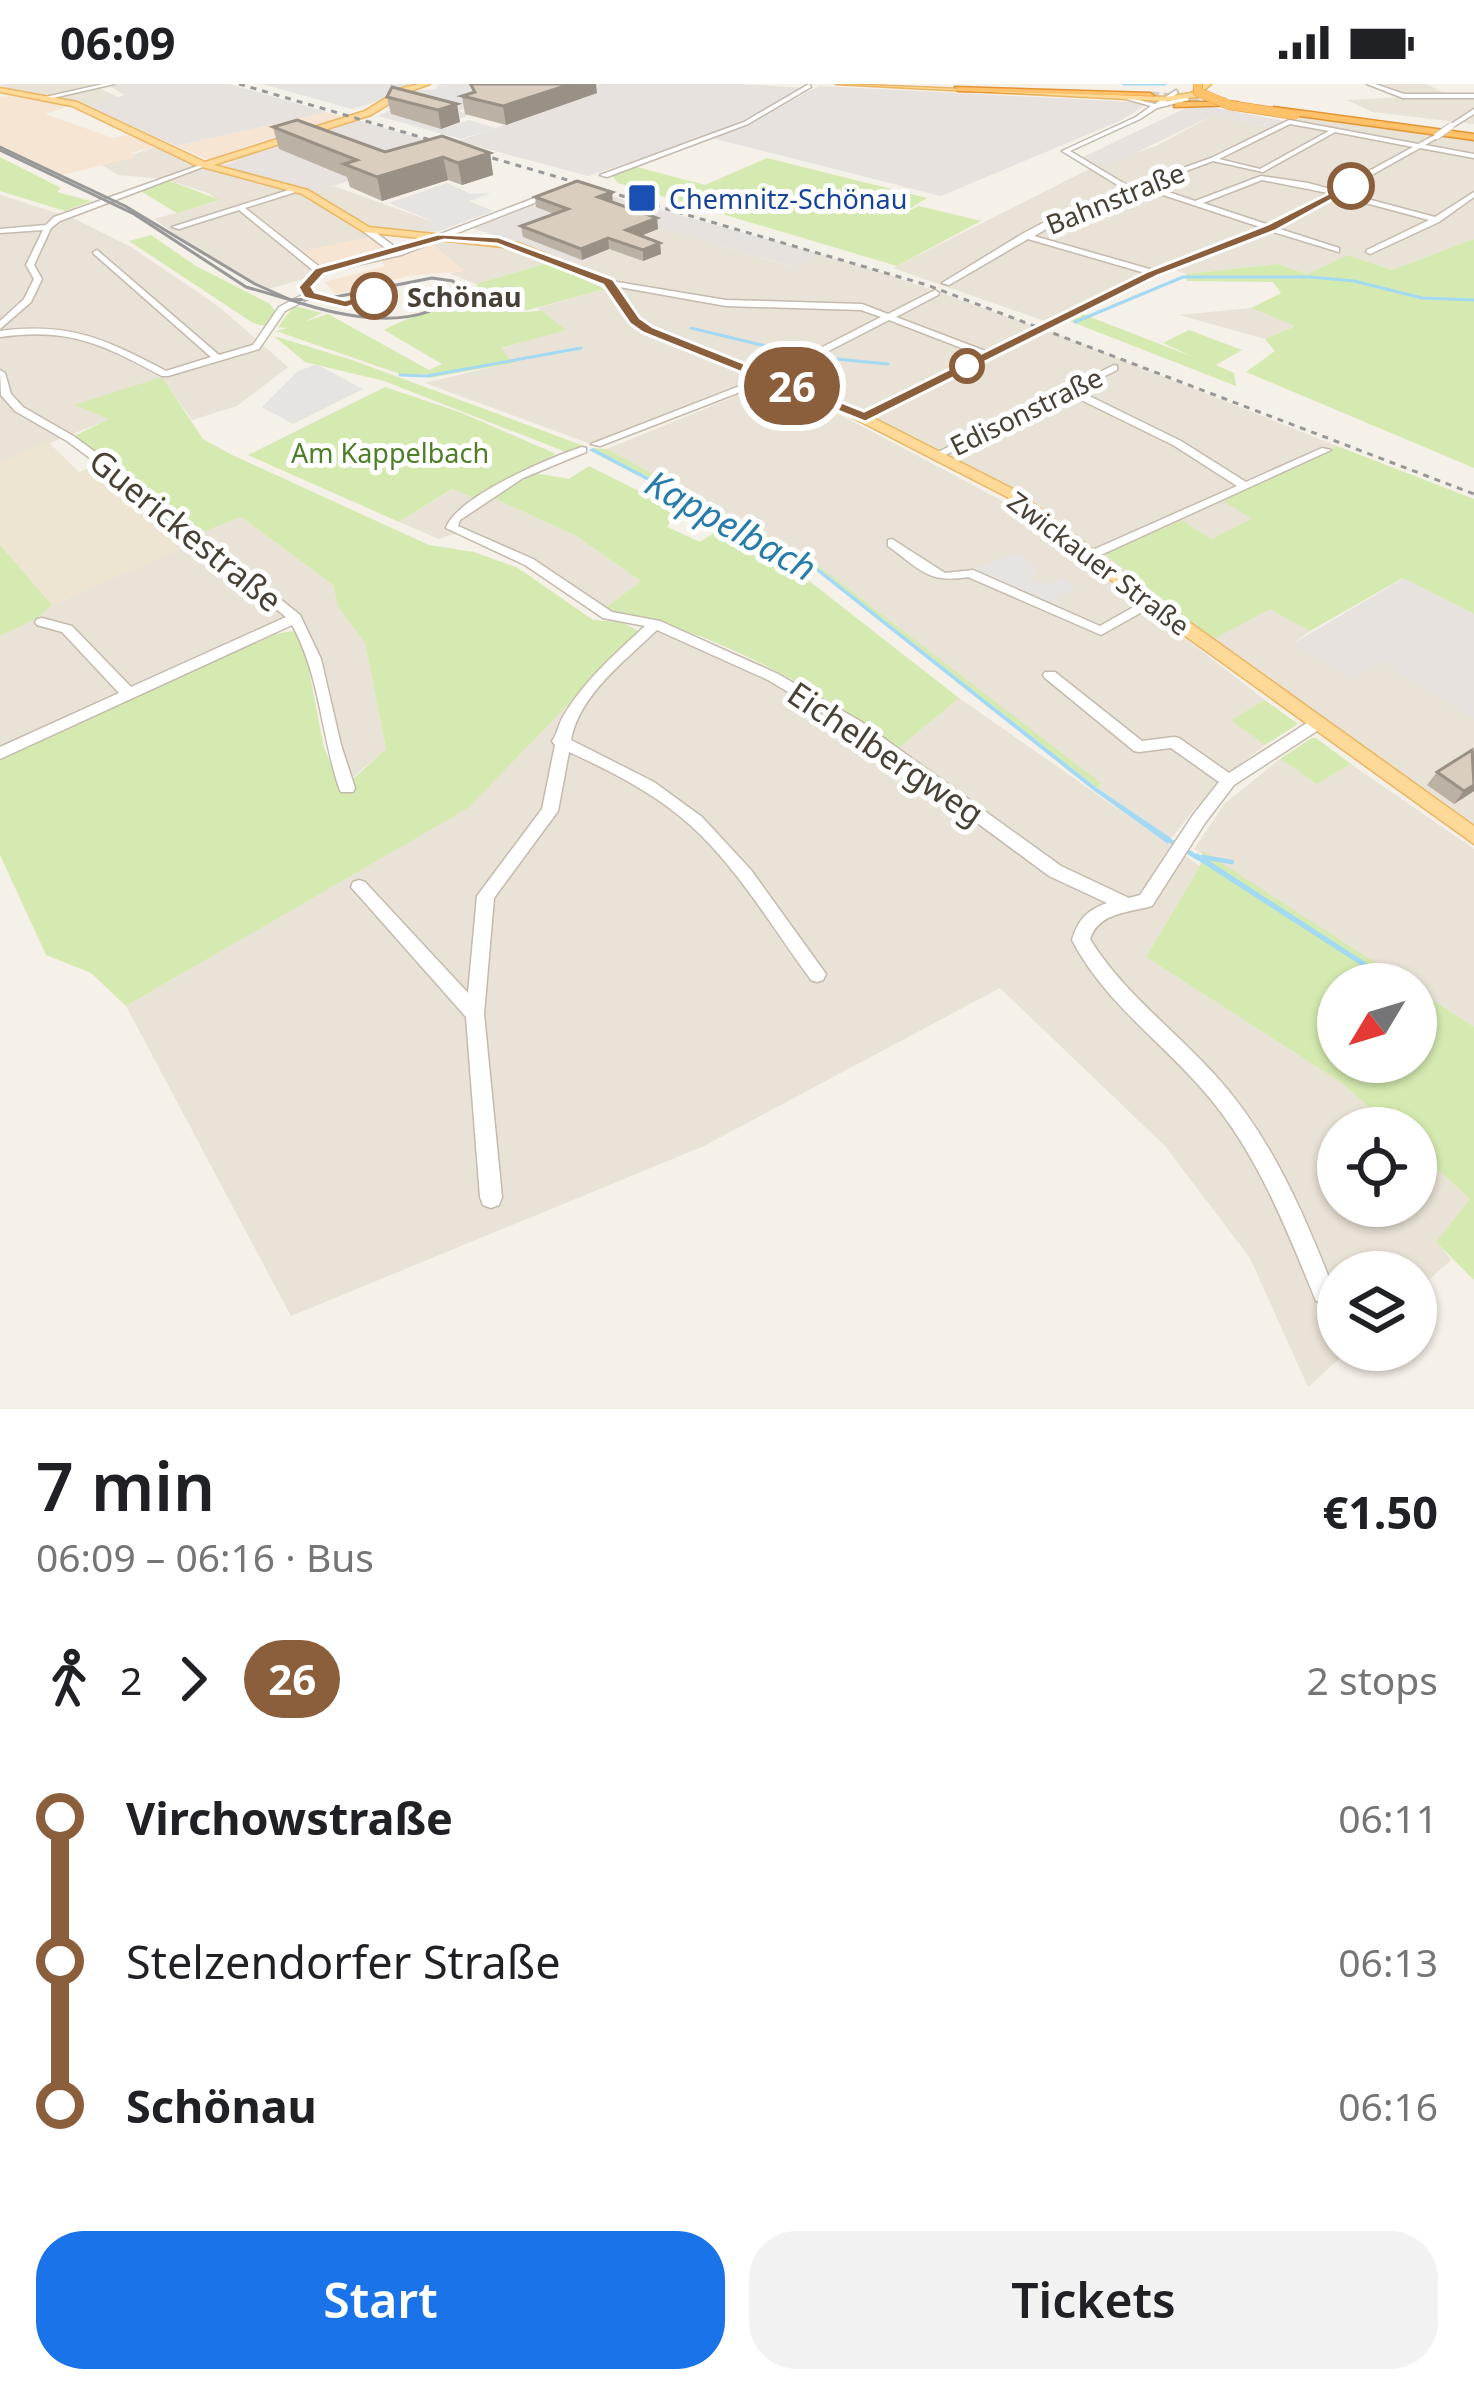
<!DOCTYPE html>
<html lang="en">
<head>
<meta charset="utf-8">
<style>
	body { margin:0; font-family:"Noto Sans",sans-serif; background:#f2f2f2; color:#202124; height:100vh; display:flex; flex-direction:column; font-size:45px; white-space:nowrap }
	* { box-sizing:border-box; margin:0 }
	p { font-size:39px; color:#757577 }
	.icon { flex:none; width:66px; height:66px; fill:none; stroke:currentColor; stroke-width:2; stroke-linecap:round; stroke-linejoin:round }
	.map { position:relative; height:1325px; overflow:hidden }
	.details { display:flex; flex-direction:column; background:#fff; flex:1 }
	.details>* { flex:none }
	.badge { padding:0 24px; border-radius:39px; font-size:42px; line-height:78px }
	.needle { width:78px; rotate:232deg }
	.tools { position:absolute; left:1317px; top:879px; display:grid; gap:24px }
	.tools a { display:grid; place-items:center; width:120px; height:120px; border-radius:50%; background:#fff; box-shadow:0 3px 9px #0004; font-size:60px }
	.map>.badge { position:absolute; translate:-50% -50%; box-shadow:0 0 0 6px #fff }
	.legs { display:flex; align-items:center; gap:18px; height:132px; padding:0 36px; font-size:39px }
	.legs p { margin-inline-start:auto }
	.summary { display:flex; align-items:center; justify-content:space-between; height:204px; padding:0 36px }
	h1 { font-size:66px; font-weight:600; line-height:90px }
	.primary-button { display:flex; gap:24px; margin-top:auto; padding:24px 36px }
	.primary-button a { flex:1; height:138px; border-radius:48px; background:#1a73e8; color:#fff; font-size:48px; font-weight:600; line-height:138px; text-align:center }
	.primary-button a+a { background:#f2f2f2; color:#202124 }
	ul { padding:0 36px; list-style:none }
	li { display:flex; align-items:center; gap:42px; height:144px; font-size:45px }
	li i { display:grid; place-items:center; width:18px; height:100%; margin:0 15px; background:currentColor }
	li i::after { content:''; width:30px; height:30px; margin:-15px; border:9px solid; border-radius:50%; background:#fff }
	li p { margin-inline-start:auto }
	li:first-child i { background:linear-gradient(#0000 50%,currentColor 0) }
	li:last-child i { background:linear-gradient(currentColor 50%,#0000 0) }
	.status { display:flex; justify-content:space-between; align-items:center; height:84px; padding:0 60px; background:#fff; direction:ltr }
	.status svg { height:33px; fill:currentColor }
	.map>svg:first-child { display:block }
</style>
</head>
<body>
<div class="status"><b>06:09</b><svg viewBox="0 0 49 12"><path d="M0 12V9h3v3zM5 12V6h3v6zM10 12V3h3v9zM15 12V0h3v12zM26 1h20v11H26zM47 4h2v5h-2z"/></svg></div>
<div class="map">
<svg width="1474" height="1325" viewBox="0 0 1474 1325">
	<rect width="100%" height="100%" fill="#f5f0e8"/>
	<g fill="#e9e2d6">
		<polygon points="0,0 90,0 120,14 88,22 15,9"/>
		<polygon points="1372,0 1426,0 1447,10 1474,11 1474,40 1372,28 1347,16 1404,13"/>
		<polygon points="1214,31 1275,45 1289,38 1289,32 1474,56 1474,155 1392,186 1348,171 1307,190 1278,180 1186,190 1165,183 1050,239 893,184 1093,83 1156,62"/>
		<polygon points="155,63 208,85 303,108 334,102 447,143 424,151 369,146 372,152 347,159 304,195 268,205 224,183 154,135 219,117 208,109 164,95 118,91 102,81"/>
		<polygon points="0,111 75,135 131,163 218,222 288,283 237,322 192,336 162,294 76,321 110,335 0,379"/>
		<polygon points="662,144 795,184 820,170 890,191 1057,250 1337,362 1222,415 1253,435 1211,455 1181,436 1270,524 1310,547 1295,558 1381,576 1474,635 1474,749 1319,642 1037,425 826,312 637,237 615,200 572,182"/>
		<polygon points="445,156 496,161 548,179 476,200 449,189 463,187 432,160"/>
		<polygon points="605,205 623,234 637,247 759,294 591,360 425,299 512,278 500,265 564,245 538,224"/>
		<polygon points="1251,224 1296,241 1265,255 1179,231"/>
		<polygon points="765,300 818,319 1018,425 1265,616 1232,636 1265,661 1217,698 1171,754 1097,704 1102,701 806,472 607,365"/>
		<polygon points="453,405 479,416 494,414 576,452 641,497 604,525 530,475 461,448 439,455 399,438"/>
		<polygon points="241,433 333,501 338,523 365,559 386,665 351,695 338,675 328,608 312,553 297,534 221,574 0,665 0,552 36,535 52,521 189,461 198,450"/>
		<polygon points="652,534 775,586 899,664 959,614 1200,782 1146,873 1342,999 1392,1044 1338,1044 1338,1122 1416,1122 1416,1066 1470,1115 1437,1158 1451,1176 1416,1207 1416,1188 1338,1188 1338,1266 1349,1266 1308,1303 1250,1174 1165,1062 1000,904 704,1062 291,1232 126,922 467,724"/>
		<polygon points="1280,675 1317,700 1351,680 1474,765 1474,943 1416,905 1416,900 1408,900 1194,765 1225,719"/>
	</g>
	<g fill="#f7e5d3">
		<polygon points="10,12 68,22 45,30 113,54 129,51 155,63 131,69 136,73 62,91 0,61 0,13"/>
		<polygon points="327,28 346,34 253,60 211,77 176,62"/>
		<polygon points="372,152 390,166 319,185 299,168"/>
		<polygon points="432,160 465,187 409,192 336,210 324,198 385,182 381,177"/>
	</g>
	<g fill="#e7e2dd">
		<polygon points="118,0 229,0 327,28 176,62 88,22 125,11 110,2"/>
		<polygon points="563,0 743,0 804,4 719,49 588,92 458,57 595,10"/>
		<polygon points="819,2 1131,18 1145,21 1122,36 941,112 711,54 740,44"/>
		<polygon points="1212,23 1289,38 1276,45 1214,31 1110,81 1093,83 1083,73 1186,24"/>
		<polygon points="356,36 459,65 315,107 223,82 275,59"/>
		<polygon points="574,106 590,106 820,170 796,184 662,144 577,180 470,143"/>
		<polygon points="1404,494 1474,530 1474,635 1381,577 1351,596 1294,559"/>
	</g>
	<polygon fill="#eee4d2" points="47,357 79,388 95,382 189,461 52,521 0,461 0,379"/>
	<g fill="#d5eab0">
		<polygon points="0,73 61,104 57,108 91,117 65,127 0,107"/>
		<polygon points="767,74 927,114 896,133 919,122 981,137 897,182 618,99 611,90 633,82 705,101"/>
		<polygon points="167,96 220,116 177,129 137,105"/>
		<polygon points="151,151 196,182 270,220 275,227 268,243 253,239 129,157"/>
		<polygon points="1474,155 1474,384 1246,288 1275,267 1265,255 1295,242 1251,224 1281,209 1273,198 1187,197 1186,190 1278,180 1307,190 1348,171 1392,186"/>
		<polygon points="548,179 605,205 528,226 486,222 476,200"/>
		<path d="M294 222 322 229 304 238 328 230 429 286 442 280 384 246C402 236 425 228 446 224 478 219 509 233 541 226L566 246 501 264 513 279 429 294 432 290H400L276 247 287 244 278 243Z"/>
		<polygon points="1080,229 1193,273 1163,259 1189,246 1242,266 1216,281 1234,289 1236,302 1067,236"/>
		<polygon points="274,252 352,276 584,362 566,368 384,297 305,278"/>
		<polygon points="162,293 203,355 232,371 429,461 474,468 518,484 593,536 621,538 639,547 468,724 126,922 91,889 46,871 0,771 0,675 276,550 292,547 303,555 324,664 342,705 386,665 365,559 338,523 333,501 241,433 198,450 74,352 109,335 74,321"/>
		<polygon points="385,303 462,329 556,370 520,387 479,416 452,405 399,438 248,371"/>
		<polygon points="1337,362 1474,415 1474,530 1403,494 1310,547 1270,525 1214,555 1105,470 1182,436 1211,455 1252,435 1220,415"/>
		<polygon points="593,364 607,365 806,472 1102,700 1097,704 812,479"/>
		<path d="M589 382 677 426 667 443 700 458 720 445 790 482 959 614 899 664C810 600 712 545 604 525L641 497 576 452 494 414 534 389 569 395Z"/>
		<polygon points="0,461 52,521 36,535 0,552"/>
		<polygon points="1265,616 1298,640 1265,661 1231,636"/>
		<polygon points="1312,654 1316,654 1351,680 1317,700 1280,675"/>
		<polygon points="1203,767 1408,900 1338,900 1338,978 1416,978 1416,905 1474,943 1474,1196 1436,1158 1470,1115 1416,1066 1416,1044 1392,1044 1342,999 1146,873 1200,782"/>
	</g>
	<g fill="#e6e3e0">
		<polygon points="262,0 409,0 410,1 386,15 352,25"/>
		<polygon points="439,0 555,0 458,27 470,31 455,36 410,24 390,30 441,45 469,36 496,44 461,55 378,32 404,19 412,7 436,5"/>
		<polygon points="447,99 471,110 491,109 469,117 493,127 437,148 419,142 432,137 389,119"/>
		<polygon points="316,280 363,305 293,340 262,323 297,288"/>
		<polygon points="1019,469 1039,488 1031,494 1044,501 1064,494 1076,505 1055,512 1061,518 1054,524 972,485"/>
	</g>
	<g fill="#a3d9f3">
		<polygon points="593,364 812,479 1097,704 1171,754 1168,760 1093,706 810,482 589,366"/>
		<polygon points="1197,769 1399,900 1390,900 1193,773"/>
	</g>
	<g fill="none" stroke-linecap="round" stroke-linejoin="round">
		<g stroke="#a3d9f3" stroke-width="3">
			<polyline points="1124,0 1165,0"/>
			<polyline points="1075,238 1183,193 1310,193 1354,197 1422,214 1474,216"/>
			<polyline points="691,244 803,271"/>
			<polyline points="825,274 888,280"/>
			<polyline points="400,291 427,292 581,264"/>
		</g>
		<g stroke="#a3d9f3" stroke-width="4.5">
			<polyline points="1167,755 1198,774"/>
			<polyline points="1202,773 1232,778"/>
		</g>
		<polyline stroke="#d3cdc4" stroke-width="9" stroke-dasharray="9 4.5" stroke-linecap="butt" points="1150,12 1227,18"/>
		<g stroke="#c4baad" stroke-width="3">
			<g id="minor">
				<polygon points="103,0 114,0 44,16 41,14"/>
				<polygon points="809,0 811,3 748,40 607,93 600,91 744,38"/>
				<polygon points="1367,0 1375,0 1404,10 1474,10 1474,14 1403,14"/>
				<path d="M1176 6 1178 9 1165 18 1187 13 1189 16 1157 24 1140 35 1070 67 1130 103 1211 74 1289 36 1418 60 1437 50 1439 53 1425 61 1474 70V74L1420 64 1341 108 1435 133 1474 108V113L1439 138 1370 170 1366 168 1367 166 1429 136 1336 111 1277 144 1339 164V168L1270 147 1156 191 868 335 859 333 980 271 889 236 774 295 600 362 591 360 768 291 881 233 861 226 726 222 608 201 604 198 605 196 726 216 862 220 888 230 935 206 939 209 938 211 896 233 988 268 1145 189 1028 155 949 201 942 199 1022 150 1073 123 1124 105 1062 67 1136 33 1151 22 1126 15V13L1155 20ZM1290 40 1329 47 1260 85 1219 75ZM1335 48 1413 63 1334 106 1308 99 1261 92 1195 117 1148 101 1213 77 1263 88ZM1262 96 1328 109 1269 141 1203 119ZM1142 104 1263 144 1153 186 1034 152 1079 127Z"/>
				<polygon points="1474,25 1474,30 1453,43 1448,42"/>
				<polygon points="203,80 208,81 60,137 51,144 34,181 42,195 31,218 0,245 0,237 24,215 34,195 26,181 43,146 0,149 0,145 46,141 54,133"/>
				<path d="M295 104 302 106 245 124 321 184 391 168 364 148V144H370L399 166 550 108 557 110 401 171 322 189 311 199 312 213 285 227 259 265 168 292H162C102 260 69 243 0 253V247C70 238 105 255 166 287L211 273 94 170 93 168 97 166 219 271 253 261 279 223 304 210 303 198 314 187 239 126 179 145 172 143Z"/>
				<polygon points="1114,281 1117,282 1117,286 1077,306 1181,357 1246,398 1322,364 1331,366 1092,475 1086,471 1088,468 1237,402 1173,361 1069,310 941,373 932,371"/>
				<path d="M0 286 5 289 11 310 23 323 75 353 126 391 300 531 321 575 341 661 355 704 353 708H341L339 704C321 650 320 591 292 541L0 675V663L119 609 62 548 37 541 35 538 37 535 42 534 72 542 131 603 286 533 118 395 67 357 15 327 1 311Z"/>
				<path d="M582 363 586 364V368L523 394 460 436 458 442 533 475 612 528 660 537 778 590 860 637 1061 782 1129 814 1140 811 1193 731 1219 698 1171 664 1139 668 1134 667 1045 594 1043 591 1045 588H1055L1142 657 1174 653 1179 654 1229 689 1310 637H1320L1322 641 1320 645 1234 701 1205 739 1152 822C1128 829 1099 828 1090 855 1123 909 1174 945 1215 991 1272 1053 1305 1132 1335 1209L1332 1217 1324 1220 1316 1217C1285 1142 1256 1065 1201 1004 1157 954 1103 916 1072 856 1078 836 1087 826 1107 819L1049 792 850 645 768 596 657 546C625 577 579 611 571 656L654 698 702 733 751 786 826 890 823 896 817 898 811 896C772 843 738 784 689 740 654 709 611 687 569 668L558 727 494 814 484 930 502 1113 499 1121 491 1124 483 1121 480 1113 466 933 351 803 353 798 359 796 365 798 468 909 477 812 542 725 555 661 552 657C558 649 558 640 564 631 585 596 615 570 645 542L603 534 525 481 446 444C456 413 551 373 582 363Z"/>
				<path d="M892 455 945 489 973 486 1100 542 1146 516H1156L1158 519 1101 551 968 493C927 500 919 484 888 462V456Z"/>
			</g>
		</g>
		<g stroke="#e9b663" stroke-width="3">
			<g id="major">
				<polygon points="419,0 430,0 408,8 371,31 214,81 308,106 369,143 518,159 612,196 639,235 652,244 842,318 1017,407 1157,515 1474,742 1474,760 1145,523 1007,413 834,324 644,248 631,239 604,200 513,164 364,148 302,110 195,81 72,22 0,8 0,4 77,18 205,78 365,27 402,4"/>
				<polygon points="836,0 1166,13 1191,9 1203,0 1211,0 1196,13 1166,17"/>
			</g>
		</g>
		<g stroke="#e49533" stroke-width="3">
			<g id="highway">
				<polygon points="955,3 1150,9 1154,12 958,7"/>
				<polygon points="1177,18 1237,18 1241,21 1174,23"/>
				<polygon points="1274,23 1474,50 1474,56 1271,28"/>
			</g>
		</g>
		<use href="#minor" fill="#fff" fill-rule="evenodd"/>
		<use href="#major" fill="#ffd997" fill-rule="evenodd"/>
		<use href="#highway" fill="#ffc169" fill-rule="evenodd"/>
		<g stroke="#989898" stroke-width="3">
			<polyline points="0,63 125,122 255,200 291,216"/>
			<polyline points="0,66 134,130 246,203 291,216"/>
			<path d="M432 194 453 197 460 208C418 250 341 233 291 216L330 214Z"/>
		</g>
		<polyline stroke="#989898" stroke-width="3" stroke-dasharray="6 6" stroke-linecap="butt" points="239,0 927,201 1474,410"/>
		<g stroke="#c4baad" stroke-width="8" stroke-linecap="butt">
			<polyline id="minor-bridge" points="1437,52 1451,42"/>
		</g>
		<g stroke="#e49533" stroke-width="10" stroke-linecap="butt">
			<polyline id="highway-bridge" points="1198,0 1198,8 1229,21 1295,31"/>
		</g>
		<use href="#minor-bridge" stroke="#fff" stroke-width="6"/>
		<use href="#highway-bridge" stroke="#ffc169" stroke-width="9"/>
	</g>
	<g fill="#bbb1a5">
		<polygon points="471,1 597,9 506,41 465,30 462,12 473,9"/>
		<polygon points="392,3 460,38 441,45 391,30 387,13"/>
		<polygon points="273,43 385,68 490,69 493,91 462,101 448,96 382,117 350,103 347,93 279,65"/>
		<polygon points="535,113 613,118 657,134 658,145 641,152 660,159 661,170 643,177 609,165 582,176 523,153 521,142 554,130 536,123"/>
		<polygon points="1474,667 1474,707 1454,720 1427,701 1437,688"/>
	</g>
	<g fill="#999086">
		<polygon points="571,0 596,0 597,9 506,41 503,22"/>
		<polygon points="457,20 460,38 441,45 438,26"/>
		<polygon points="490,69 493,91 462,101 458,79"/>
		<polygon points="443,73 448,96 382,117 377,93"/>
		<polygon points="612,108 613,119 598,113"/>
		<polygon points="657,134 658,145 627,157 626,146"/>
		<polygon points="608,154 609,165 582,176 581,165"/>
		<polygon points="660,159 661,170 643,177 643,166"/>
		<polygon points="1474,701 1474,707 1454,720 1464,707"/>
	</g>
	<g fill="#dacec0" stroke="#999086" stroke-width="3">
		<polygon points="571,0 503,22 462,12 475,8 471,1 473,0"/>
		<polygon points="392,3 457,20 438,26 387,13"/>
		<polygon points="297,36 385,68 442,52 490,69 458,79 443,73 377,93 344,80 357,76 273,43"/>
		<polygon points="577,97 612,108 598,113 657,134 626,146 660,159 643,166 608,154 581,165 521,142 568,125 535,113"/>
		<polygon points="1472,666 1474,701 1464,707 1437,688"/>
	</g>
	<polygon fill="#8b5e3c" stroke="#fff" stroke-width="3" points="1347,100 1357,102 1275,147 1157,192 865,338 643,249 630,240 603,201 497,160 444,156 324,190 312,203 315,208 345,216 374,208 381,212 346,224 304,214 298,203 315,184 438,150 499,153 613,195 640,234 653,243 864,327 1148,187 1266,141"/>
	<g fill="#fff" stroke="#8b5e3c" stroke-width="6">
		<circle cx="1351" cy="102" r="21"/>
		<circle cx="374" cy="212" r="21"/>
		<circle cx="967" cy="282" r="15"/>
	</g>
	<rect fill="#1a4fb4" stroke="#fff" stroke-width="4.5" x="627" y="99" width="30" height="30" rx="6"/>
	<g text-anchor="middle" dominant-baseline="central" stroke-width="10" stroke-linejoin="round" paint-order="stroke">
		<g font-size="27" fill="#164399" stroke="#fff" text-anchor="start">
			<text x="669" y="114">Chemnitz-Schönau</text>
		</g>
		<g font-size="27" fill="#494036" stroke="#fff">
			<text transform="translate(1115 114) rotate(-22)">Bahnstraße</text>
			<text transform="translate(1026 327) rotate(-26)">Edisonstraße</text>
			<text transform="translate(1099 479) rotate(37)">Zwickauer Straße</text>
		</g>
		<g font-size="27" font-weight="bold" fill="#494036" stroke="#fff" text-anchor="start">
			<text x="407" y="212">Schönau</text>
		</g>
		<g font-size="27" fill="#4e7e27" stroke="#fff">
			<text x="390" y="368">Am Kappelbach</text>
		</g>
		<g font-size="33" fill="#494036" stroke="#fff">
			<text transform="translate(186 446) rotate(39)">Guerickestraße</text>
			<text transform="translate(886 669) rotate(34)">Eichelbergweg</text>
		</g>
		<g font-size="36" font-style="italic" fill="#287ca9" stroke="#fff">
			<text transform="translate(731 441) rotate(29)">Kappelbach</text>
		</g>
	</g>
</svg>
<div class="tools">
<a><svg class="needle" viewBox="-14 -14 28 28"><path d="M0-13l5 13h-10z" fill="#e53935"/><path d="M0 13l5-13h-10z" fill="#757577"/></svg></a>
<a><svg class="icon" aria-label="locate" viewBox="0 0 24 24"><circle cx="12" cy="12" r="6"/><path d="M12 2v4M12 18v4M2 12h4M18 12h4"/></svg></a>
<a><svg class="icon" aria-label="layers" viewBox="0 0 24 24"><path d="M12 4l9 5-9 5-9-5zM3 14l9 5 9-5"/></svg></a>
</div>
<b class="badge" style="left:792px;top:302px;background:#8b5e3c;color:#fff">26</b>
</div>
<section class="details">
<div class="summary"><div><h1>7 min</h1><p>06:09 – 06:16 · Bus</p></div><b>€1.50</b></div>
<div class="legs"><svg class="icon" aria-label="walk" viewBox="0 0 24 24"><circle cx="13" cy="4" r="2"/><path d="M13 8l-2 6 4 7M11 14l-3 7M7 12l3-4h3l4 4"/></svg>2<svg class="icon" aria-label="forward" viewBox="0 0 24 24"><path d="M9 5l7 7-7 7"/></svg><b class="badge" style="background:#8b5e3c;color:#fff">26</b><p>2 stops</p></div>
<ul>
<li><i style="color:#8b5e3c"></i><b>Virchowstraße</b><p>06:11</p></li>
<li><i style="color:#8b5e3c"></i><span>Stelzendorfer Straße</span><p>06:13</p></li>
<li><i style="color:#8b5e3c"></i><b>Schönau</b><p>06:16</p></li>
</ul>
<div class="primary-button"><a>Start</a><a>Tickets</a></div>
</section>
</body>
</html>
